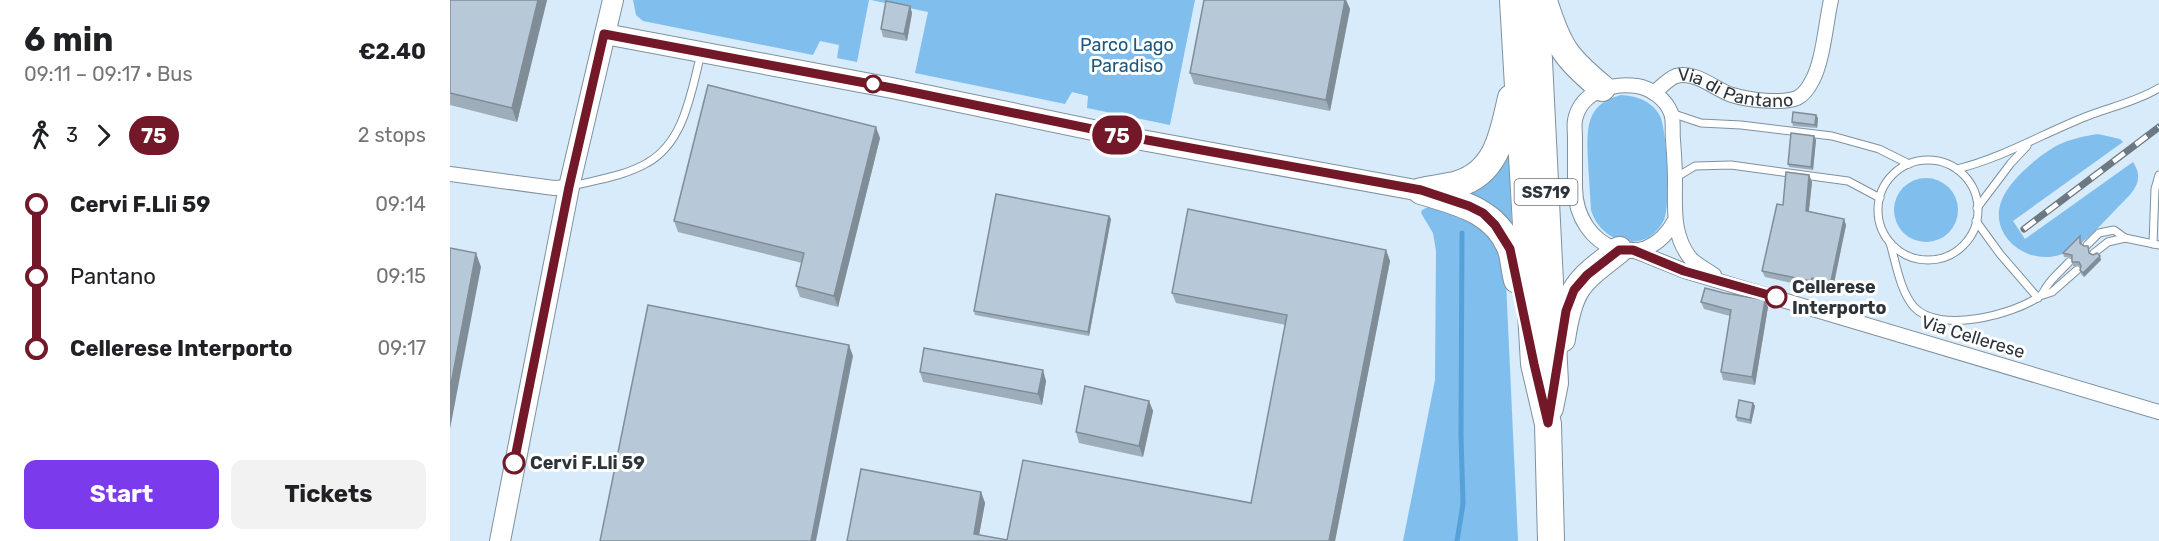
<!DOCTYPE html>
<html lang="en">
<head>
<meta charset="utf-8">
<style>
	body { margin:0; font-family:Rubik,sans-serif; background:#f2f2f2; color:#202124; height:100vh; display:flex; flex-direction:column; font-size:22px; white-space:nowrap }
	* { box-sizing:border-box; margin:0 }
	p { font-size:20px; color:#757577 }
	.icon { flex:none; width:33px; height:33px; fill:none; stroke:currentColor; stroke-width:2; stroke-linecap:round; stroke-linejoin:round }
	.map { position:relative; flex:1; overflow:hidden }
	.side { display:flex; flex-direction:column; background:#fff; width:450px }
	.side>* { flex:none }
	.badge { padding:0 12px; border-radius:20px; font-size:21px; line-height:39px }
	.map>.badge { position:absolute; translate:-50% -50%; box-shadow:0 0 0 3px #fff }
	.legs { display:flex; align-items:center; gap:9px; height:66px; padding:0 24px; font-size:20px }
	.legs p { margin-inline-start:auto }
	.overview { display:flex; align-items:center; justify-content:space-between; height:102px; padding:0 24px }
	h1 { font-size:33px; font-weight:700; line-height:45px }
	.primary-button { display:flex; gap:12px; margin-top:auto; padding:12px 24px }
	.primary-button a { flex:1; height:69px; border-radius:12px; background:#7c3aed; color:#fff; font-size:24px; font-weight:700; line-height:69px; text-align:center }
	.primary-button a+a { background:#f2f2f2; color:#202124 }
	ul { padding:0 24px; list-style:none }
	li { display:flex; align-items:center; gap:21px; height:72px; font-size:22px }
	li i { display:grid; place-items:center; width:9px; height:100%; margin:0 8px; background:currentColor }
	li i::after { content:''; width:15px; height:15px; margin:-8px; border:4px solid; border-radius:50%; background:#fff }
	li p { margin-inline-start:auto }
	li:first-child i { background:linear-gradient(#0000 50%,currentColor 0) }
	li:last-child i { background:linear-gradient(currentColor 50%,#0000 0) }
	main { display:flex; flex:1; min-height:0 }
	.map>svg:first-child { display:block }
</style>
</head>
<body>
<main>
<section class="side">
<div class="overview"><div><h1>6 min</h1><p>09:11 – 09:17 · Bus</p></div><b>€2.40</b></div>
<div class="legs"><svg class="icon" aria-label="walk" viewBox="0 0 24 24"><circle cx="13" cy="4" r="2"/><path d="M13 8l-2 6 4 7M11 14l-3 7M7 12l3-4h3l4 4"/></svg>3<svg class="icon" aria-label="forward" viewBox="0 0 24 24"><path d="M9 5l7 7-7 7"/></svg><b class="badge" style="background:#721828;color:#fff">75</b><p>2 stops</p></div>
<ul>
<li><i style="color:#721828"></i><b>Cervi F.Lli 59</b><p>09:14</p></li>
<li><i style="color:#721828"></i><span>Pantano</span><p>09:15</p></li>
<li><i style="color:#721828"></i><b>Cellerese Interporto</b><p>09:17</p></li>
</ul>
<div class="primary-button"><a>Start</a><a>Tickets</a></div>
</section>
<div class="map">
<svg width="1709" height="541" viewBox="0 0 1709 541">
	<rect width="100%" height="100%" fill="#d7ebfa"/>
	<g fill="#80beed">
		<polygon points="183,0 419,0 407,62 387,58 389,45 370,41 363,55 193,21 186,15"/>
		<polygon points="421,0 745,0 720,125 637,108 638,96 622,92 615,104 465,73 478,12"/>
		<path d="M1171 95C1187 96 1202 101 1210 116 1217 130 1221 206 1214 220 1196 256 1151 244 1141 210 1140 194 1139 178 1138 162 1137 131 1134 104 1171 95Z"/>
		<path d="M1648 134 1670 139 1673 142 1563 221 1575 239 1683 162C1695 180 1684 191 1671 204 1654 221 1635 245 1612 254 1579 267 1539 237 1551 202 1558 181 1589 155 1608 145 1620 139 1635 136 1648 134Z"/>
		<polygon points="1058,154 1059,155 1062,228 1011,193"/>
		<circle cx="1476" cy="210" r="32"/>
		<polygon points="980,206 1030,219 1055,261 1068,541 953,541 985,380 986,251 983,233 971,213 972,210"/>
	</g>
	<g fill="none" stroke-linecap="round" stroke-linejoin="round">
		<polyline stroke="#56a1d8" stroke-width="5" points="1007,541 1013,504 1011,435 1012,233"/>
		<g stroke="#7f919f" stroke-width="9">
			<g id="lane">
				<polyline points="1221,113 1251,123 1291,125 1382,136 1429,149 1459,164"/>
				<circle cx="1478" cy="210" r="50"/>
				<path d="M1507 169C1552 158 1592 134 1635 117 1660 107 1686 102 1709 88"/>
				<polyline points="1225,178 1245,166 1281,165 1398,181 1430,198"/>
				<path d="M122 186C146 180 175 176 197 163 235 142 241 91 251 54"/>
				<polyline points="1527,208 1561,163 1577,146"/>
				<polyline points="1526,221 1550,254 1588,298"/>
				<path d="M1440 243C1446 263 1450 291 1464 307 1489 334 1563 315 1590 296 1594 293 1594 290 1597 286 1603 277 1612 270 1619 262"/>
				<polyline points="1703,244 1705,189 1709,175"/>
				<polyline points="1637,245 1649,233 1664,230 1675,238 1709,245"/>
				<polyline points="1644,253 1658,242 1675,238"/>
				<polyline points="1593,295 1602,292 1627,270"/>
			</g>
		</g>
		<g stroke="#7f919f" stroke-width="16">
			<g id="street">
				<path id="s1" d="M1204 93C1211 87 1218 79 1226 76 1245 70 1266 90 1282 95 1298 100 1332 104 1347 98 1353 95 1359 87 1362 81 1373 62 1376 22 1381 0"/>
				<polyline points="0,174 104,188 119,187"/>
				<path d="M1225 220C1195 277 1126 249 1125 188 1125 171 1125 155 1125 138 1125 132 1124 125 1125 120 1131 91 1162 83 1187 86 1200 88 1216 99 1221 113 1224 120 1222 132 1223 140 1224 153 1225 167 1225 181 1225 208 1222 236 1241 259 1247 265 1257 270 1264 275"/>
				<polyline points="1183,250 1235,271 1709,412"/>
			</g>
		</g>
		<g stroke="#7f919f" stroke-width="22">
			<g id="secondary">
				<polyline points="155,34 442,88 686,139 971,191"/>
				<polyline points="50,541 119,187 163,0"/>
			</g>
		</g>
		<g stroke="#7f919f" stroke-width="28">
			<g id="highway">
				<polyline points="1063,0 1084,364 1098,424 1101,541"/>
				<polyline points="1086,0 1105,383 1100,408"/>
				<path d="M1095 4C1109 48 1116 58 1152 88"/>
				<path d="M976 190C987 188 998 187 1008 184 1048 172 1053 132 1061 98"/>
				<path d="M971 191C1006 202 1044 209 1060 247 1064 257 1064 270 1067 280"/>
				<path d="M1112 339C1120 286 1128 282 1169 250"/>
			</g>
		</g>
		<use href="#lane" stroke="#fff" stroke-width="7"/>
		<use href="#street" stroke="#fff" stroke-width="14"/>
		<use href="#secondary" stroke="#fff" stroke-width="20"/>
		<use href="#highway" stroke="#fff" stroke-width="26"/>
		<g stroke="#6d7982" stroke-width="7">
			<polyline id="rail" points="1574,229 1709,127"/>
		</g>
		<use href="#rail" stroke="#fff" stroke-width="4.5" stroke-dasharray="14" stroke-linecap="butt"/>
	</g>
	<g fill="#9dadba">
		<polygon points="0,0 97,0 67,122 0,105"/>
		<polygon points="895,0 896,0 900,9 880,111 744,84 740,73"/>
		<polygon points="460,6 462,13 457,41 433,37 431,29"/>
		<polygon points="1366,115 1368,118 1367,128 1343,126 1342,122"/>
		<polygon points="1364,136 1366,140 1363,170 1339,167 1338,164"/>
		<polygon points="430,138 388,307 350,297 346,286 352,263 228,232 224,221"/>
		<polygon points="1359,175 1362,182 1359,211 1394,219 1396,225 1383,288 1364,284 1364,288 1315,277 1312,271 1333,205"/>
		<polygon points="659,216 661,219 639,336 525,315 524,311"/>
		<polygon points="1632,240 1632,245 1634,246 1638,246 1640,254 1651,260 1634,277 1631,274 1630,270 1631,266 1623,266 1622,258 1614,257 1613,253"/>
		<polygon points="936,250 940,261 885,541 397,541 531,492 535,503 529,535 557,540 801,503 836,325 726,303 722,293"/>
		<polygon points="1274,293 1318,307 1305,385 1273,380 1271,372 1280,316 1254,309 1251,302"/>
		<polygon points="470,372 596,381 592,405 473,382"/>
		<polygon points="699,401 703,411 693,457 629,443 626,432"/>
		<polygon points="1303,403 1305,406 1301,424 1287,421 1286,417"/>
	</g>
	<g fill="#808d97">
		<polygon points="88,0 97,0 67,122 62,108"/>
		<polygon points="895,0 896,0 900,9 880,111 876,100"/>
		<polygon points="460,6 462,13 457,41 454,34"/>
		<polygon points="1366,115 1368,118 1367,128 1365,125"/>
		<polygon points="426,127 430,138 388,307 384,296"/>
		<polygon points="1364,136 1366,140 1363,170 1361,167"/>
		<polygon points="1359,175 1362,182 1358,217 1356,211"/>
		<polygon points="659,216 661,219 639,336 638,332"/>
		<polygon points="1394,219 1396,225 1383,288 1381,281"/>
		<polygon points="936,250 940,261 885,541 879,541"/>
		<polygon points="26,253 31,267 0,429 0,389"/>
		<polygon points="1650,256 1651,260 1634,277 1633,273"/>
		<polygon points="1362,278 1364,284 1364,288 1361,281"/>
		<polygon points="1315,300 1318,307 1305,385 1302,377"/>
		<polygon points="399,345 403,356 366,541 360,541"/>
		<polygon points="593,370 596,381 592,405 588,394"/>
		<polygon points="699,401 703,411 693,457 689,446"/>
		<polygon points="1303,403 1305,406 1301,424 1300,420"/>
		<polygon points="531,492 535,503 528,541 524,534"/>
	</g>
	<g fill="#b7c9d8" stroke="#808d97" stroke-width="1.5">
		<polygon points="0,0 88,0 62,108 0,93"/>
		<polygon points="754,0 895,0 876,100 740,73"/>
		<polygon points="436,1 460,6 454,34 431,29"/>
		<polygon points="258,85 426,127 384,296 346,286 354,253 224,221"/>
		<polygon points="1343,112 1366,115 1365,125 1342,122"/>
		<polygon points="1341,133 1364,136 1361,167 1338,164"/>
		<polygon points="1336,172 1359,175 1356,211 1394,219 1381,281 1362,278 1361,281 1312,271 1327,204 1333,205"/>
		<polygon points="546,194 659,216 638,332 524,311"/>
		<polygon points="738,209 936,250 879,541 397,541 411,469 531,492 524,534 557,540 573,460 801,503 837,315 722,293"/>
		<polygon points="1630,236 1630,243 1634,246 1638,246 1639,253 1643,255 1647,253 1650,256 1633,273 1630,270 1631,266 1629,262 1622,262 1622,255 1613,253"/>
		<polygon points="0,248 26,253 0,389"/>
		<polygon points="1255,288 1274,293 1315,300 1302,377 1271,372 1281,310 1251,302"/>
		<polygon points="198,305 399,345 361,541 150,541"/>
		<polygon points="474,348 593,370 588,394 470,372"/>
		<polygon points="635,386 699,401 689,446 626,432"/>
		<polygon points="1289,400 1303,403 1300,420 1286,417"/>
	</g>
	<g fill="none" stroke-linecap="round" stroke-linejoin="round">
		<g stroke="#fff" stroke-width="14">
			<polyline id="line-1" points="64,463 119,187 154,34 442,88 686,138 971,190 1019,206 1033,213 1045,225 1060,249 1084,364 1098,423 1116,311 1124,290 1137,275 1169,250 1183,250 1234,271 1326,297"/>
		</g>
		<use href="#line-1" stroke="#721828" stroke-width="9"/>
	</g>
	<g fill="#fff" stroke="#721828" stroke-width="3">
		<circle cx="423" cy="84" r="8"/>
		<circle cx="1326" cy="297" r="10"/>
		<circle cx="64" cy="463" r="10"/>
	</g>
	<g text-anchor="middle" dominant-baseline="central" stroke-width="6" stroke-linejoin="round" paint-order="stroke">
		<rect fill="#fff" stroke="#6c7175" stroke-width="1.5" x="1064.5" y="179" width="63" height="26" rx="4.5"/>
		<g font-size="16" font-weight="bold" fill="#2d343a">
			<text x="1096" y="192">SS719</text>
		</g>
		<g font-size="18" fill="#20577d" stroke="#fff">
			<text x="677" y="45">Parco Lago<tspan x="677" dy="21">Paradiso</tspan></text>
		</g>
		<g font-size="18" fill="#2d343a" stroke="#fff">
			<text stroke="none"><textPath href="#s1" startOffset="90">Via di Pantano</textPath></text>
			<text transform="translate(1523 337) rotate(17)">Via Cellerese</text>
		</g>
		<g font-size="18" font-weight="bold" fill="#2d343a" stroke="#fff" text-anchor="start">
			<text x="1342" y="287">Cellerese<tspan x="1342" dy="21">Interporto</tspan></text>
			<text x="80" y="463">Cervi F.Lli 59</text>
		</g>
	</g>
</svg>
<b class="badge" style="left:667px;top:135px;background:#721828;color:#fff">75</b>
</div>
</main>
</body>
</html>
